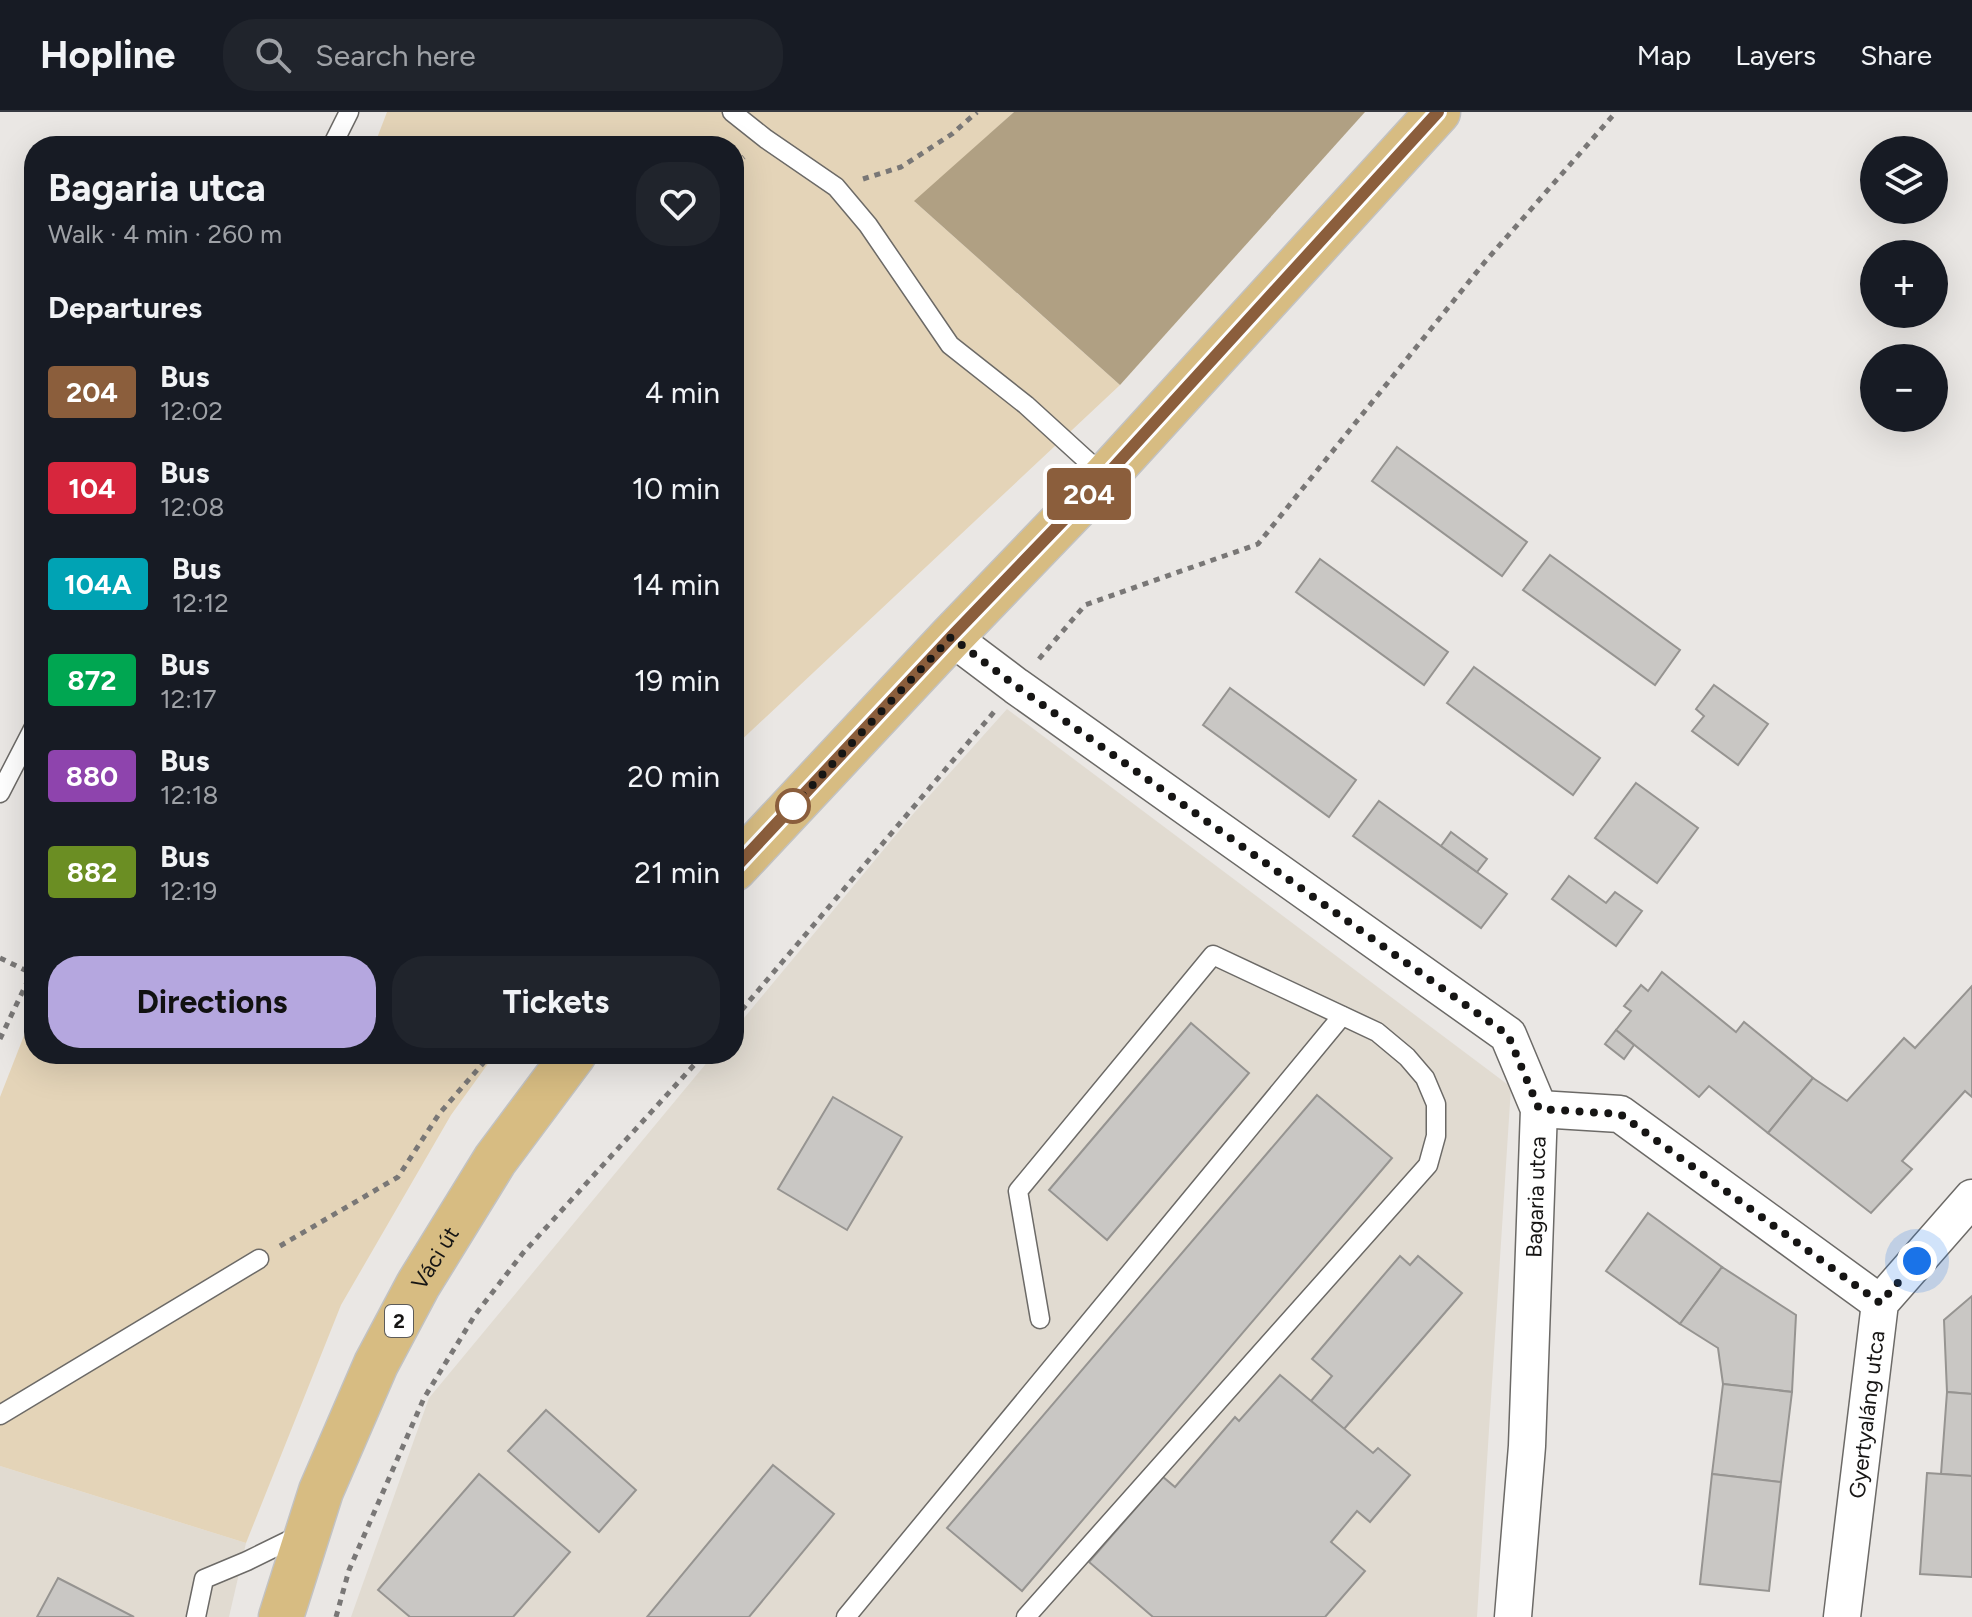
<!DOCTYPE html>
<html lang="en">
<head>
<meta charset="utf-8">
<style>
	body { margin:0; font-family:Figtree,sans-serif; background:#20242c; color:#f1f3f6; height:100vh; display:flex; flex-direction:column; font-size:30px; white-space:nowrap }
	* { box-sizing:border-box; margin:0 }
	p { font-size:26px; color:#9ea1a6 }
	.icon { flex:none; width:44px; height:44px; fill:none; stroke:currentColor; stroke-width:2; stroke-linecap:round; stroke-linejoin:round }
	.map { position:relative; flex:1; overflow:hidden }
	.details { position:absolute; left:24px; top:24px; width:720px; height:928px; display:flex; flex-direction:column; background:#171b24; border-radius:32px; box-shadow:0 8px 32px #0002 }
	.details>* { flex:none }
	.badge { padding:0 16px; border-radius:6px; font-size:28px; line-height:52px }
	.controls { position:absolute; left:1860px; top:24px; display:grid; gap:16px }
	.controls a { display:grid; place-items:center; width:88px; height:88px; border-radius:50%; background:#171b24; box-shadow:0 8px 32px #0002; font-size:40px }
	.you { position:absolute; width:40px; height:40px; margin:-20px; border:6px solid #fff; border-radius:50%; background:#1a73e8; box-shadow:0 0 0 12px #1a73e833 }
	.map>.badge { position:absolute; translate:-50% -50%; box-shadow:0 0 0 4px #fff }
	h2 { padding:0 24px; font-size:30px; line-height:72px }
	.round { display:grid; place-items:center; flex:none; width:84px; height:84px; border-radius:32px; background:#20242c }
	.summary { display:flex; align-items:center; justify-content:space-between; height:136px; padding:0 24px }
	h1 { font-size:38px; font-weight:700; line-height:60px }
	.action { display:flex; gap:16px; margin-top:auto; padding:16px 24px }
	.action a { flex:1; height:92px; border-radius:32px; background:#b5a7df; color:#111; font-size:32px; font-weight:700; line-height:92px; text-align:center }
	.action a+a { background:#20242c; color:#f1f3f6 }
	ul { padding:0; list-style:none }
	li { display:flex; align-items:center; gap:24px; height:96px; padding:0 24px }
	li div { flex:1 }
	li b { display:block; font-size:30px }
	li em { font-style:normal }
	li .badge { min-width:88px; font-weight:700; text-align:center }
	header { display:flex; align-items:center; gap:48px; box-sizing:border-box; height:112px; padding:0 40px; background:#171b24; border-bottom:2px solid #363941 }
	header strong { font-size:38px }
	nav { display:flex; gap:44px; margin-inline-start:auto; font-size:28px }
	.search { width:560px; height:72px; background:#20242c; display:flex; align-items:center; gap:20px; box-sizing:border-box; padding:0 28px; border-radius:32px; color:#9ea1a6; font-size:30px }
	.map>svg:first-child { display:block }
</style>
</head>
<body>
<header>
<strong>Hopline</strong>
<div class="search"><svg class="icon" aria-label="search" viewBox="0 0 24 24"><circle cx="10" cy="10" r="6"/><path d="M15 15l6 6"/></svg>Search here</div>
<nav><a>Map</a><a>Layers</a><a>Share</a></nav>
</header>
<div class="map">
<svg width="1972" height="1505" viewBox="0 0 1972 1505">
	<rect width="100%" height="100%" fill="#eae7e4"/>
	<g fill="#e1dbd1">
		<polygon points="1007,597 1511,975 1477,1505 351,1505 429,1286 714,942 734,942 734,918 914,701"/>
		<polygon points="0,1354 246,1431 229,1505 0,1505"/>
	</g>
	<g fill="#e4d4b8">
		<polygon points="387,0 1014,0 915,90 1120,273 734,635 734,34 374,34"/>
		<polygon points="34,898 34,942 495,942 451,1003 341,1193 246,1431 0,1354 0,985"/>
	</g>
	<polygon fill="#b0a083" points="1014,0 1365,0 1120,273 914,89"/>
	<g fill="#c9c7c4" stroke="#969491" stroke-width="2">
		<polygon points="1397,335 1527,430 1502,464 1372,369"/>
		<polygon points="1550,443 1680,538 1655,573 1523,478"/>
		<polygon points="1320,447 1448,540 1424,573 1296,480"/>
		<polygon points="1474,555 1600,646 1573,683 1447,591"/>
		<polygon points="1714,573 1768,612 1738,653 1692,619 1704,604 1696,597"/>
		<polygon points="1230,576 1356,668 1329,705 1203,613"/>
		<polygon points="1636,671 1698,716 1657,771 1595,726"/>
		<polygon points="1379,689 1507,782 1481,816 1353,724"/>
		<polygon points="1451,720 1487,747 1477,760 1441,734"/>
		<polygon points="1569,764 1606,791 1615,780 1642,799 1616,834 1552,787"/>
		<polygon points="1662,860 1736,920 1744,910 1813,966 1768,1021 1709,974 1699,985 1616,918 1631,899 1624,894 1641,873 1648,879"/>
		<polygon points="1972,874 1972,985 1965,979 1902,1049 1912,1057 1871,1101 1768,1021 1813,966 1847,989 1904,926 1915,936"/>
		<polygon points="1191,911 1249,961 1107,1128 1049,1078"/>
		<polygon points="1616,918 1634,933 1624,947 1605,932"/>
		<polygon points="1317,983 1392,1046 1022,1479 947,1416"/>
		<polygon points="833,985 902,1025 847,1118 778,1077"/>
		<polygon points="1648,1101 1722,1155 1680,1212 1606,1159"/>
		<polygon points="1400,1144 1410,1153 1418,1144 1462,1181 1344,1317 1311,1289 1332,1264 1312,1247"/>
		<polygon points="1722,1155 1796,1203 1792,1280 1723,1272 1718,1236 1680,1212"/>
		<polygon points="1972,1184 1972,1282 1947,1280 1944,1208"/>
		<polygon points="1280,1263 1373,1341 1378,1336 1410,1363 1370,1410 1357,1399 1331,1430 1365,1459 1325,1505 1153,1505 1089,1450 1163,1365 1175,1375 1235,1305 1239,1309"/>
		<polygon points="1723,1272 1792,1280 1781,1370 1712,1362"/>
		<polygon points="1947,1280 1972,1282 1972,1364 1941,1362"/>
		<polygon points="546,1298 636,1378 599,1420 508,1339"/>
		<polygon points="773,1353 834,1402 749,1505 647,1505"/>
		<polygon points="1927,1361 1972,1364 1972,1465 1920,1462"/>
		<polygon points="479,1362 570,1440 513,1505 410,1505 378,1478"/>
		<polygon points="1712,1362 1781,1370 1769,1479 1700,1472"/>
		<polygon points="58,1466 134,1505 37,1505"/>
	</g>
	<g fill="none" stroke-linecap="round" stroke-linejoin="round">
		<g stroke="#6c6a67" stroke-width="21">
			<g id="lane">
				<polyline points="732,0 766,27 836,75 868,113 950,233 1026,293 1105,365"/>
				<polyline points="332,34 349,0"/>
				<polyline points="0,681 34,615"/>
				<polyline points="0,1303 259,1147"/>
				<polyline points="196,1505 204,1467 247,1449 302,1422"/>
				<polyline points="846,1505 1342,904"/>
				<polyline points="1026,1505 1428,1053 1436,1024 1436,992 1425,966 1407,945 1377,920 1213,843 1018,1079 1040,1207"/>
			</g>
		</g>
		<g stroke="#6c6a67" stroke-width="39">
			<g id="street">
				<polyline points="951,525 1016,574 1508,923 1539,997 1527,1334 1513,1505"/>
				<polyline points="1539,997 1620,1002 1880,1191"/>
				<path id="s1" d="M1842 1505 1880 1191 1972 1086"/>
			</g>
		</g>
		<g stroke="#c2c2c2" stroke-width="47">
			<g id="primary">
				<polyline points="734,757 951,525 1105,365 1438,0"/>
				<path id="s2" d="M281 1505 321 1379 376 1252 418 1173 495 1048 574 942"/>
			</g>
		</g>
		<g stroke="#797776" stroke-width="5" stroke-dasharray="6 6" stroke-linecap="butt">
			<polyline points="734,53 744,45"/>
			<polyline points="863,67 901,55 952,22 977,0"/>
			<polyline points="1039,547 1085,493 1258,432 1484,151 1616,0"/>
			<polyline points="0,846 33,862"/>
			<polyline points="734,907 994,600"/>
			<polyline points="0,927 31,862"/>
			<polyline points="280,1134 398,1065 439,1002 491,942"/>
			<polyline points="336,1505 349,1458 424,1286 475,1203 523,1141 704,942"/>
		</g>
		<use href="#lane" stroke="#fff" stroke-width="18"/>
		<use href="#street" stroke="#fff" stroke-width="36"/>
		<use href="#primary" stroke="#d7bc82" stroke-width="44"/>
	</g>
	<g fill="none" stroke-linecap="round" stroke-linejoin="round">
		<g stroke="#fff" stroke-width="18">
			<polyline id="line" points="734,757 951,525 1105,365 1438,0"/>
		</g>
		<use href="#line" stroke="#8b5e3c" stroke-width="12"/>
		<polyline stroke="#161514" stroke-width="8" stroke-dasharray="0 14.4" points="793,694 951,525 1016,574 1508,923 1539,997 1620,1002 1880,1191 1917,1149"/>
	</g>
	<circle fill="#fff" stroke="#8b5e3c" stroke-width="4" cx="793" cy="694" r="16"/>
	<g text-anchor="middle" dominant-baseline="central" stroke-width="6" stroke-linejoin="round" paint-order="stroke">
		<rect fill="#fff" stroke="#5c5b5a" stroke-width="2" x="385" y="1193" width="28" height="32" rx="6"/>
		<g font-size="20" font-weight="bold" fill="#161514">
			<text x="399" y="1209">2</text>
		</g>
		<g font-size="22" fill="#161514" stroke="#fff">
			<text transform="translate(1536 1085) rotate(-88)">Bagaria utca</text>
			<text stroke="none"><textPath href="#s2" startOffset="392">Váci út</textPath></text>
			<text stroke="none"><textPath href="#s1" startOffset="204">Gyertyaláng utca</textPath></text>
		</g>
	</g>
</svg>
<div class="controls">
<a><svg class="icon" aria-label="layers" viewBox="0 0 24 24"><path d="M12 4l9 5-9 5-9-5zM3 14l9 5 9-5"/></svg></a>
<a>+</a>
<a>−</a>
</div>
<div class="you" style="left:1917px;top:1149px"></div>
<b class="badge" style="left:1089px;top:382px;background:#8b5e3c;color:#fff">204</b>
<section class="details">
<div class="summary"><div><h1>Bagaria utca</h1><p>Walk · 4 min · 260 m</p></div><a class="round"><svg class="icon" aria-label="heart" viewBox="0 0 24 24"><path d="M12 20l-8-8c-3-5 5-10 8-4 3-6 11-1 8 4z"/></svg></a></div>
<h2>Departures</h2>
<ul>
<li><span class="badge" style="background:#8b5e3c;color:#fff">204</span><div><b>Bus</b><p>12:02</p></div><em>4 min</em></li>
<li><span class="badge" style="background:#d7263d;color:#fff">104</span><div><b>Bus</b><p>12:08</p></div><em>10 min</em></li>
<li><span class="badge" style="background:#00a3b4;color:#fff">104A</span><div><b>Bus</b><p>12:12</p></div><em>14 min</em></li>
<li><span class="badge" style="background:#00a651;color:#fff">872</span><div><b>Bus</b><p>12:17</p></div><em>19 min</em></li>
<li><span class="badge" style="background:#8e44ad;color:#fff">880</span><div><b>Bus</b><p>12:18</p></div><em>20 min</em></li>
<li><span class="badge" style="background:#6b8e23;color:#fff">882</span><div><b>Bus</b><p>12:19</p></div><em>21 min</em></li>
</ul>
<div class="action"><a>Directions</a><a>Tickets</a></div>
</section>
</div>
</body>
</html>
